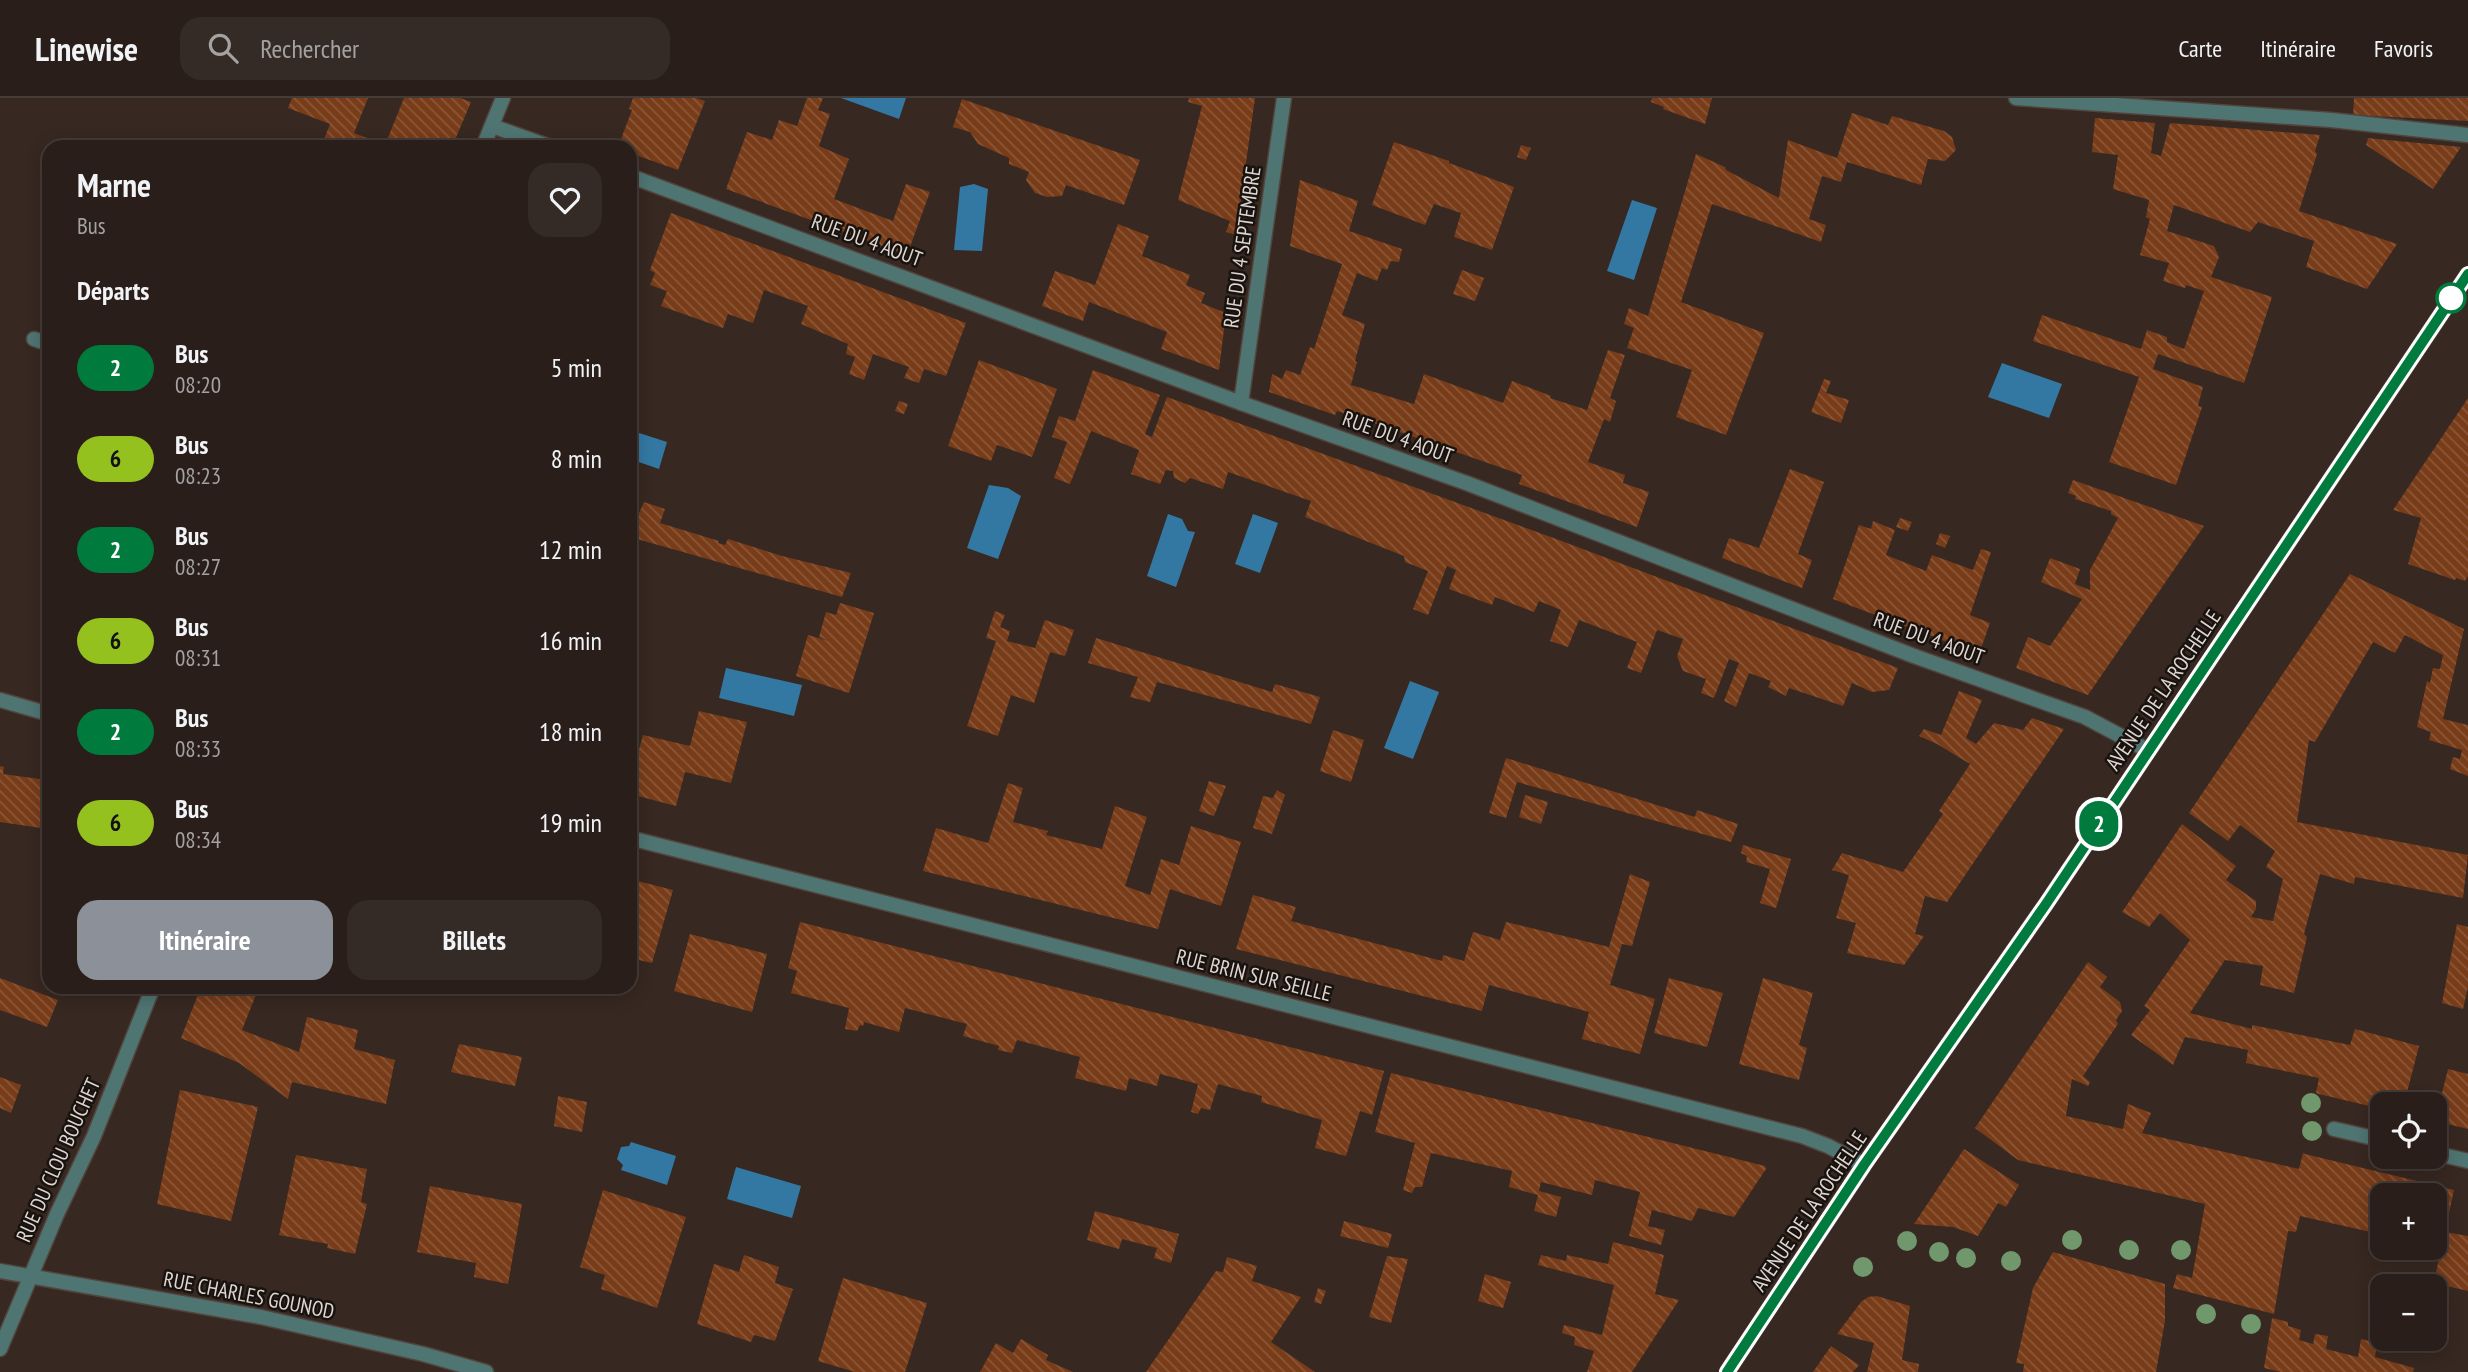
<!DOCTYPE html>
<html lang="fr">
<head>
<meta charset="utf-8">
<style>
	body { margin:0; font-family:"PT Sans Narrow",sans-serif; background:#352b26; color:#f1f3f6; height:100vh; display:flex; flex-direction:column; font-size:26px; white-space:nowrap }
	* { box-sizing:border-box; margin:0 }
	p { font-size:23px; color:#a5a2a2 }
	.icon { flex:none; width:38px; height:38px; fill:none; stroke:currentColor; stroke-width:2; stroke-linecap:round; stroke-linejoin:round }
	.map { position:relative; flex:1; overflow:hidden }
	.sheet { position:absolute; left:42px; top:42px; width:595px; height:854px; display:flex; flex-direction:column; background:#291e19; border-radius:21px; box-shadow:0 4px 18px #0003,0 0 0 2px #453c38 }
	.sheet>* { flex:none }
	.badge { padding:0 14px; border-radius:23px; font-size:24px; line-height:46px }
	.tools { position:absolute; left:2370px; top:994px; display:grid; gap:14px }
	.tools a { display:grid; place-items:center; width:77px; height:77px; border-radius:14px; background:#291e19; box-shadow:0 4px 18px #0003,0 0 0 2px #453c38; font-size:35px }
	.map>.badge { position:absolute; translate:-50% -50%; box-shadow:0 0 0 4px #fff }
	h2 { padding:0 35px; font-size:26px; line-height:63px }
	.round { display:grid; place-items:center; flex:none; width:74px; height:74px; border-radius:21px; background:#352b26 }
	.headline { display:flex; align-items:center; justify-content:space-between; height:119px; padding:0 35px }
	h1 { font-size:33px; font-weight:600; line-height:52px }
	.button { display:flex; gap:14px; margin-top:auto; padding:14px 35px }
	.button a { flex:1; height:80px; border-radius:21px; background:#8c9099; color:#fff; font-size:28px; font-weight:600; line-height:80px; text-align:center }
	.button a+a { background:#352b26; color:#f1f3f6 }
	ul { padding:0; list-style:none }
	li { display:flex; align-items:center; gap:21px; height:91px; padding:0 35px }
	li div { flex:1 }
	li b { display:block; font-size:26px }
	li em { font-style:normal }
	li .badge { min-width:77px; font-weight:700; text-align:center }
	header { display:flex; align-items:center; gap:42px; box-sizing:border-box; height:98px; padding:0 35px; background:#291e19; border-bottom:2px solid #453c38 }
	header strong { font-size:33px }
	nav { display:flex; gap:38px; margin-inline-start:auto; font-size:24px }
	.search { width:490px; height:63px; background:#352b26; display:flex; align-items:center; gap:18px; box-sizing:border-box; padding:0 24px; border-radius:21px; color:#a5a2a2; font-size:26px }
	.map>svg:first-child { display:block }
</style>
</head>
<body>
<header>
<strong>Linewise</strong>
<div class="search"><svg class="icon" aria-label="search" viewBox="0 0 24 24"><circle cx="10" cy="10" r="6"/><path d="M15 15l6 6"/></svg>Rechercher</div>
<nav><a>Carte</a><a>Itinéraire</a><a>Favoris</a></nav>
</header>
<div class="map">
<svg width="2468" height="1274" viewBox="0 0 2468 1274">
	<defs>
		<pattern id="building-back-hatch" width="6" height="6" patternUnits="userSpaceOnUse" patternTransform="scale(1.75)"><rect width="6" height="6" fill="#783c19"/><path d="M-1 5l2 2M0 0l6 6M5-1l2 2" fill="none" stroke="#8b5739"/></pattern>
	</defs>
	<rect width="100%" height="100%" fill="#372821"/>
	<g fill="#3378a3">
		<polygon points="841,0 906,0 899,21"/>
		<polygon points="974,86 988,91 982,153 954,152 960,89"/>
		<polygon points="1632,102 1657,110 1634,182 1607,173"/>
		<polygon points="2002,265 2062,286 2049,320 1988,299"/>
		<polygon points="630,332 667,344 659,371 630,361"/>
		<polygon points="989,387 1008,390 1021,398 998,461 967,450"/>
		<polygon points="1168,416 1182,421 1188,433 1195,434 1176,489 1147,478"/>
		<polygon points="1253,416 1278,425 1260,475 1235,466"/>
		<polygon points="726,570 802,587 794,618 719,600"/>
		<polygon points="1410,583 1439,594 1413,661 1384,650"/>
		<polygon points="631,1044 676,1058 667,1087 621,1072 623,1067 617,1061 621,1049 629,1048"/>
		<polygon points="736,1069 801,1088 792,1120 727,1101"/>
	</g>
	<g fill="url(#building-back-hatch)">
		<polygon points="292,0 368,0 354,35 385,47 404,0 460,0 471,4 452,49 321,49 330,26 288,10"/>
		<polygon points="633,0 696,0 705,3 678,72 630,55 630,49 618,49 632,12 629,11"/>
		<polygon points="807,0 823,0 818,12 830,16 819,48 849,61 834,101 893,123 906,86 930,94 907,157 726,91 747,34 772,42 779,22 797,28"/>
		<polygon points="1189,0 1255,0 1236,137 1226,134 1230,123 1178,102 1202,8 1188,4"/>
		<polygon points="1652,0 1712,0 1705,26 1663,11 1664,9 1651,4"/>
		<polygon points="2354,0 2468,0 2468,23 2353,17"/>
		<polygon points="962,1 1140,62 1124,107 1066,87 1062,98 1047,99 1035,95 1026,82 1029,74 1009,66 1009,60 978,46 970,34 953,29"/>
		<polygon points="1852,15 1888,27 1892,18 1944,33 1952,39 1956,52 1945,63 1928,61 1921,87 1847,64 1841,84 1822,78 1809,121 1826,127 1821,144 1712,106 1681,204 1764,235 1726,337 1676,319 1692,272 1627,250 1634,230 1624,226 1629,210 1648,218 1696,56 1725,69 1726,72 1779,100 1788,42 1837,60"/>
		<polygon points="2095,20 2155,25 2151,55 2161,58 2170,25 2320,37 2315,53 2317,56 2299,113 2397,146 2367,191 2306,169 2314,143 2258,124 2250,134 2174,107 2167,133 2214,148 2219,159 2211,179 2272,199 2244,285 2158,256 2153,271 2203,289 2198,308 2202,309 2176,387 2109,364 2139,279 2033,243 2042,217 2141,251 2147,232 2167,239 2167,244 2184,251 2204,193 2186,187 2185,190 2163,183 2169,165 2140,157 2150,121 2146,119 2149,102 2113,91 2118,57 2092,54"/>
		<polygon points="2368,40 2377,41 2461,49 2433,91 2366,47"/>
		<polygon points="1394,44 1449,63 1449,65 1514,89 1492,152 1454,139 1461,115 1434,106 1425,127 1372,107"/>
		<polygon points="1521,47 1531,50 1526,62 1517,59"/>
		<polygon points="1300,82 1358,103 1349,133 1402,151 1399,164 1391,163 1387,172 1382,170 1377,183 1357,175 1342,217 1365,226 1355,263 1357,264 1351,287 1414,306 1424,276 1503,305 1512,283 1551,298 1550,300 1587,312 1608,252 1625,257 1610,300 1616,303 1610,324 1604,321 1588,364 1625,377 1623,385 1649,394 1637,429 1519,386 1522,377 1368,323 1337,313 1335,317 1269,294 1272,276 1282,281 1286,272 1300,277 1310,249 1314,251 1342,166 1290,148"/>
		<polygon points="671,115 966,225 946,278 924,271 919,285 904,280 909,269 873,256 864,282 849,276 855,259 846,256 848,246 801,226 808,208 764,192 753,225 728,216 723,230 661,208 667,193 650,187 655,175 650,172"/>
		<polygon points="1118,126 1149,138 1142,158 1190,177 1186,187 1205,195 1201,205 1226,215 1219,272 1161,251 1167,234 1089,204 1083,223 1042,208 1055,173 1095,187"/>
		<polygon points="1462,172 1484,180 1475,203 1453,196"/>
		<polygon points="979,262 1057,291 1032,359 997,347 991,363 948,348"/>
		<polygon points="1093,272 1160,297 1145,336 1152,339 1167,299 1559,442 1898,570 1889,592 1872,594 1852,585 1843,608 1789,590 1786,598 1768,589 1771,583 1749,575 1736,609 1724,603 1739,565 1729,561 1714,600 1701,595 1706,581 1683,573 1677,558 1683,541 1657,532 1641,575 1627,570 1637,544 1579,522 1568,549 1550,543 1561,512 1539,503 1534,514 1495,499 1492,507 1449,491 1456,472 1447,468 1428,517 1413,511 1428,473 1405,464 1404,458 1305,419 1311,403 1228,374 1223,391 1190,380 1185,385 1174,380 1173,373 1166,372 1160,386 1131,376 1139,352 1091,333 1070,386 1054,380 1067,344 1052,339 1059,318 1075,323"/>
		<polygon points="1824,281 1831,283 1826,295 1849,302 1841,325 1811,314"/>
		<polygon points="2468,300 2468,478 2465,483 2456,480 2455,482 2408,466 2421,420 2393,412"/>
		<polygon points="899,303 908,306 904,316 895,313"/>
		<polygon points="1790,371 1824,384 1798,456 1812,462 1802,490 1722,460 1729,440 1759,450"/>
		<polygon points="2073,382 2204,428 2088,597 2016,570 2028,539 2050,548 2082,501 2041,484 2050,460 2080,471 2075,486 2090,492 2090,472 2118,420 2111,416 2111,413 2075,401 2076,398 2068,395"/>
		<polygon points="644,404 665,411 660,425 719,443 718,445 725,447 728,441 782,458 851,475 842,499 630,439 630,412 639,415"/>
		<polygon points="1900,420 1912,424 1908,433 1896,429"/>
		<polygon points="1873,423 1895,432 1886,457 1926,473 1932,457 1973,472 1981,451 1991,454 1970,517 1990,525 1979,556 1833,501 1859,427 1871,431"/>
		<polygon points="1940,435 1950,438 1945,450 1936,446"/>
		<polygon points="2350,476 2464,531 2443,621 2468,627 2468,678 2450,671 2453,659 2460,661 2462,652 2429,642 2431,634 2417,629 2427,583 2430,585 2433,570 2440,571 2443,557 2405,537 2395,555 2373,544 2315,644 2309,642 2297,724 2468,757 2463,800 2355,779 2354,786 2320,776 2304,836 2307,839 2294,895 2260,887 2263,868 2225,862 2190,915 2252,931 2252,927 2350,947 2355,931 2419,948 2404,1006 2382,1006 2382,1011 2319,996 2316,995 2319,980 2246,965 2248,952 2185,939 2173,967 2131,937 2150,912 2144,908 2190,842 2160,815 2149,829 2122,814 2182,726 2236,768 2226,782 2256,803 2256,811 2251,819 2273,823 2283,781 2266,769 2275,753 2240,727 2228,743 2189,715"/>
		<polygon points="840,505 874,515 849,595 796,578 808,537 829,543 819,539 826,514 836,517"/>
		<polygon points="995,513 1005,517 1000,529 1010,533 1007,543 1035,550 1045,522 1074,532 1065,558 1050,554 1034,605 1011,597 998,638 967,628 996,543 986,540"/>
		<polygon points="1096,540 1272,594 1275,586 1320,599 1311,626 1157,584 1150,604 1130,599 1138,579 1088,565"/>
		<polygon points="1959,593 1982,602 1966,640 1976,646 1994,625 2023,632 2032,620 2064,631 1947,804 1925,798 1915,836 1924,838 1904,867 1847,855 1856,825 1836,820 1849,777 1832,772 1842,755 1903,774 1943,716 1939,713 1970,666 1937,646 1919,638 1924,631 1941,637"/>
		<polygon points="699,613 747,624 731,685 685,674 676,708 630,696 630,685 643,637 690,648"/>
		<polygon points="1333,632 1364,642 1351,684 1320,673"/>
		<polygon points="1506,660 1695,719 1697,712 1738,726 1731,744 1517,684 1506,720 1489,715"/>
		<polygon points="0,668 4,669 3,676 47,682 41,730 0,724"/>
		<polygon points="1209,683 1226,688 1214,718 1199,713"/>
		<polygon points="1008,685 1023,690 1013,724 1048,733 1046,737 1102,751 1115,708 1147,719 1125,788 1150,797 1161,761 1179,767 1191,728 1241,744 1221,808 1170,791 1158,831 923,773 936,730 988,745"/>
		<polygon points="1277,692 1285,697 1272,736 1253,730 1263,698 1273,700"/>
		<polygon points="1525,697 1548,704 1541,726 1519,719"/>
		<polygon points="1743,747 1791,761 1776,810 1760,805 1770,771 1746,764 1747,758 1741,755"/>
		<polygon points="1630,776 1650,784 1632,848 1622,846 1610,887 1655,901 1640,956 1582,941 1589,914 1489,887 1482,913 1236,851 1253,797 1296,809 1291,823 1442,863 1443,857 1464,863 1473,834 1500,842 1506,824 1609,849"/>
		<polygon points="630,781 673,792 652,865 630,860"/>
		<polygon points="800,824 1384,973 1372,1017 1360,1013 1346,1058 1315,1050 1322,1022 1261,1004 1262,998 1218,986 1210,1012 1201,1010 1198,1016 1191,1014 1198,986 1160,976 1157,988 1129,980 1126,993 1075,980 1080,959 1017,942 1012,955 998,952 999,948 963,938 967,926 905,910 899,934 864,924 863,928 860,927 857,933 845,931 849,910 791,895 797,873 788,870"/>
		<polygon points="2457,826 2468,829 2468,889 2463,911 2442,905"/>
		<polygon points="690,836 767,856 752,914 674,893"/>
		<polygon points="2088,864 2107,879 2100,889 2120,904 2122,913 2116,922 2118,926 2083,978 2090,984 2088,988 2072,981 2066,1018 2123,1031 2128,1006 2151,1015 2142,1035 2299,1071 2303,1055 2305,1056 2454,1092 2445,1134 2468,1138 2468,1193 2434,1185 2441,1150 2434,1149 2434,1097 2382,1097 2381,1153 2372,1152 2375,1135 2300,1118 2296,1134 2288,1133 2274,1216 2173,1190 2177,1176 2192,1180 2205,1106 2018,1062 1975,1030"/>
		<polygon points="0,880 58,902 47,929 0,912"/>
		<polygon points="1669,880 1723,895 1707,949 1654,935"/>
		<polygon points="1763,880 1813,895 1799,947 1807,950 1799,982 1739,966"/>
		<polygon points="201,889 259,889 242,932 299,954 307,919 358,932 354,951 395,962 386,1006 292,984 288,1001 239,965 181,940"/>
		<polygon points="459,946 522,959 515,988 451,974"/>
		<polygon points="2448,971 2468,976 2468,1031 2435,1023"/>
		<polygon points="1391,975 1765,1068 1766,1071 1734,1119 1698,1110 1692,1123 1652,1112 1648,1128 1665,1132 1661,1147 1629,1138 1640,1094 1595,1082 1592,1097 1541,1084 1539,1093 1561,1099 1556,1119 1534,1113 1538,1097 1509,1089 1512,1073 1431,1055 1422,1089 1415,1089 1412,1095 1403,1092 1415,1045 1375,1034"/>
		<polygon points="0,979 21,987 11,1015 0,1010"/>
		<polygon points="180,992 258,1009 231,1123 157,1106"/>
		<polygon points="558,998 587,1004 582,1034 554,1028"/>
		<polygon points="1964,1051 2019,1087 2006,1109 1998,1105 1978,1138 1953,1129 1914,1126"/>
		<polygon points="296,1057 367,1071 361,1104 367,1106 355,1156 327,1150 328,1146 279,1137"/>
		<polygon points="430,1088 522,1106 508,1186 474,1179 476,1165 417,1154"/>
		<polygon points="603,1092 686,1119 657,1210 601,1191 605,1177 580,1169"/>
		<polygon points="1095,1113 1179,1136 1171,1165 1154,1160 1157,1150 1122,1141 1119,1151 1087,1142"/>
		<polygon points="1344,1123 1392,1136 1388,1150 1340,1138"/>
		<polygon points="1613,1144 1664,1157 1655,1196 1679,1202 1632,1274 1587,1274 1594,1253 1574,1247 1575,1239 1562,1235 1564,1227 1602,1237 1614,1187 1538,1167 1541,1157 1566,1163 1567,1157 1608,1166"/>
		<polygon points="2053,1154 2165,1186 2165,1223 2156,1274 2023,1274 2024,1266 2016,1265 2033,1190"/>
		<polygon points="744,1157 779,1169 775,1185 793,1191 775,1243 754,1237 751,1244 697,1226 714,1166 739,1174"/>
		<polygon points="1387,1158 1408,1161 1391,1225 1369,1219"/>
		<polygon points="1227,1159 1257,1168 1252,1183 1301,1199 1271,1244 1315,1274 1146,1274 1216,1173 1223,1174"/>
		<polygon points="1485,1176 1511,1184 1503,1210 1478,1203"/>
		<polygon points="843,1180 927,1205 905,1274 855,1274 818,1263"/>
		<polygon points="1318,1190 1326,1193 1321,1206 1314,1204"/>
		<polygon points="1877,1198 1910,1208 1902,1262 1919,1266 1918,1274 1867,1274 1874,1245 1837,1236 1861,1204 1868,1199"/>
		<polygon points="2272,1220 2288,1224 2288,1228 2301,1232 2299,1242 2313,1246 2315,1236 2328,1238 2326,1251 2358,1259 2361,1241 2377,1245 2375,1259 2414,1270 2413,1274 2281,1274 2264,1270"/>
		<polygon points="1021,1241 1048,1257 1046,1262 1073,1274 980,1274 996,1245 1013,1255"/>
		<polygon points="1831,1248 1859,1267 1853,1274 1813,1274"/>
	</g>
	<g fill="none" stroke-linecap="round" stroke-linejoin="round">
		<g stroke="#52443d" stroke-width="17">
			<polyline id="lane" points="34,241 49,246"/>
		</g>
		<g stroke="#52443d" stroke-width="17">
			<g id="street">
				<polyline points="2016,0 2331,22 2468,37"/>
				<polyline points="492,28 551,49"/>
				<polyline points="483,49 503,0"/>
				<polyline points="630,78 1241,305 1469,386 1914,558 2085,619 2147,652"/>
				<polyline points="1241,305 1284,0"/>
				<polyline points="0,602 49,616"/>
				<polyline points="630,740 1802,1038 1828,1048 1864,1067"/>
				<polyline points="2334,1031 2382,1042"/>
				<polyline points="2434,1055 2468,1063"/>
				<polyline points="0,1173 261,1219 423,1256 486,1274"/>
				<polyline points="0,1251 57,1116 94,1038 153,889"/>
			</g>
		</g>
		<g stroke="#52443d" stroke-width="17">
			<polyline id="secondary" points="1727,1274 1864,1067 2046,806 2468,176"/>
		</g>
		<use href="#lane" stroke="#4f7572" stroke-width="14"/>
		<use href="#street" stroke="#4f7572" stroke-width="14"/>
		<use href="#secondary" stroke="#5f9e9a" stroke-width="14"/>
	</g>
	<g fill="#71976c">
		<circle cx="2311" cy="1005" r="10"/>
		<circle cx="2312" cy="1033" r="10"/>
		<circle cx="2072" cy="1142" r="10"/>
		<circle cx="1907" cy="1143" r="10"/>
		<circle cx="2129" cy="1152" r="10"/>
		<circle cx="2181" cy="1152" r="10"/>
		<circle cx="1939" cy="1154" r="10"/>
		<circle cx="1966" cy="1160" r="10"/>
		<circle cx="2011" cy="1163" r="10"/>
		<circle cx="1863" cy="1169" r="10"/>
		<circle cx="2206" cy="1216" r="10"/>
		<circle cx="2251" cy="1226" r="10"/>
	</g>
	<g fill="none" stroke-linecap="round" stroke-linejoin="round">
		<g stroke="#fff" stroke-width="16">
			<polyline id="line" points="1727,1274 1864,1067 2046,806 2468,176"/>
		</g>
		<use href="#line" stroke="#007b3d" stroke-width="10"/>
	</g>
	<circle fill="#fff" stroke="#007b3d" stroke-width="3.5" cx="2451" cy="200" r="14"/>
	<g text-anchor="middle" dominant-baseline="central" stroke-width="5" stroke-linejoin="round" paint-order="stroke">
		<g font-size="21" fill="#dfd5d0" stroke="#19130f">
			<text transform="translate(867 142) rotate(20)">RUE DU 4 AOUT</text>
			<text transform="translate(1242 149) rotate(-82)">RUE DU 4 SEPTEMBRE</text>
			<text transform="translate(1398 339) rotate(20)">RUE DU 4 AOUT</text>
			<text transform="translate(1929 540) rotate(20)">RUE DU 4 AOUT</text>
			<text transform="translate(2163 592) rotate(-56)">AVENUE DE LA ROCHELLE</text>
			<text transform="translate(1254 877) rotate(14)">RUE BRIN SUR SEILLE</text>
			<text transform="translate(58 1062) rotate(-66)">RUE DU CLOU BOUCHET</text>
			<text transform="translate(1809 1113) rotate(-56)">AVENUE DE LA ROCHELLE</text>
			<text transform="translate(249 1197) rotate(11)">RUE CHARLES GOUNOD</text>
		</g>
	</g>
</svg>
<div class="tools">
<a><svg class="icon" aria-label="locate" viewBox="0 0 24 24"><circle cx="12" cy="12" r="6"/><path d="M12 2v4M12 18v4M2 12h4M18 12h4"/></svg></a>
<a>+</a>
<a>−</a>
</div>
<b class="badge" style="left:2099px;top:726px;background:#007b3d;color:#fff">2</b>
<section class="sheet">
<div class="headline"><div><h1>Marne</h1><p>Bus</p></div><a class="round"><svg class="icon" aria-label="heart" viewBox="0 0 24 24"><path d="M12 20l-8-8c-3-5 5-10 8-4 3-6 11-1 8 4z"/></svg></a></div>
<h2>Départs</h2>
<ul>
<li><span class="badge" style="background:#007b3d;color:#fff">2</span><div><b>Bus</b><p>08:20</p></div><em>5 min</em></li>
<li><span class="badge" style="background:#95c11f;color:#111">6</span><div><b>Bus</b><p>08:23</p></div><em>8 min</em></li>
<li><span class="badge" style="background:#007b3d;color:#fff">2</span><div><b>Bus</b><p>08:27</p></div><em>12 min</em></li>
<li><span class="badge" style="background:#95c11f;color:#111">6</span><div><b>Bus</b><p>08:31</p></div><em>16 min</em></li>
<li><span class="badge" style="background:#007b3d;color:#fff">2</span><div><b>Bus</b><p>08:33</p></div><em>18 min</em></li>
<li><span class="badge" style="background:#95c11f;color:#111">6</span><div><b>Bus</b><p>08:34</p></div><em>19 min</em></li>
</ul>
<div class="button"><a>Itinéraire</a><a>Billets</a></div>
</section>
</div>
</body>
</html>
